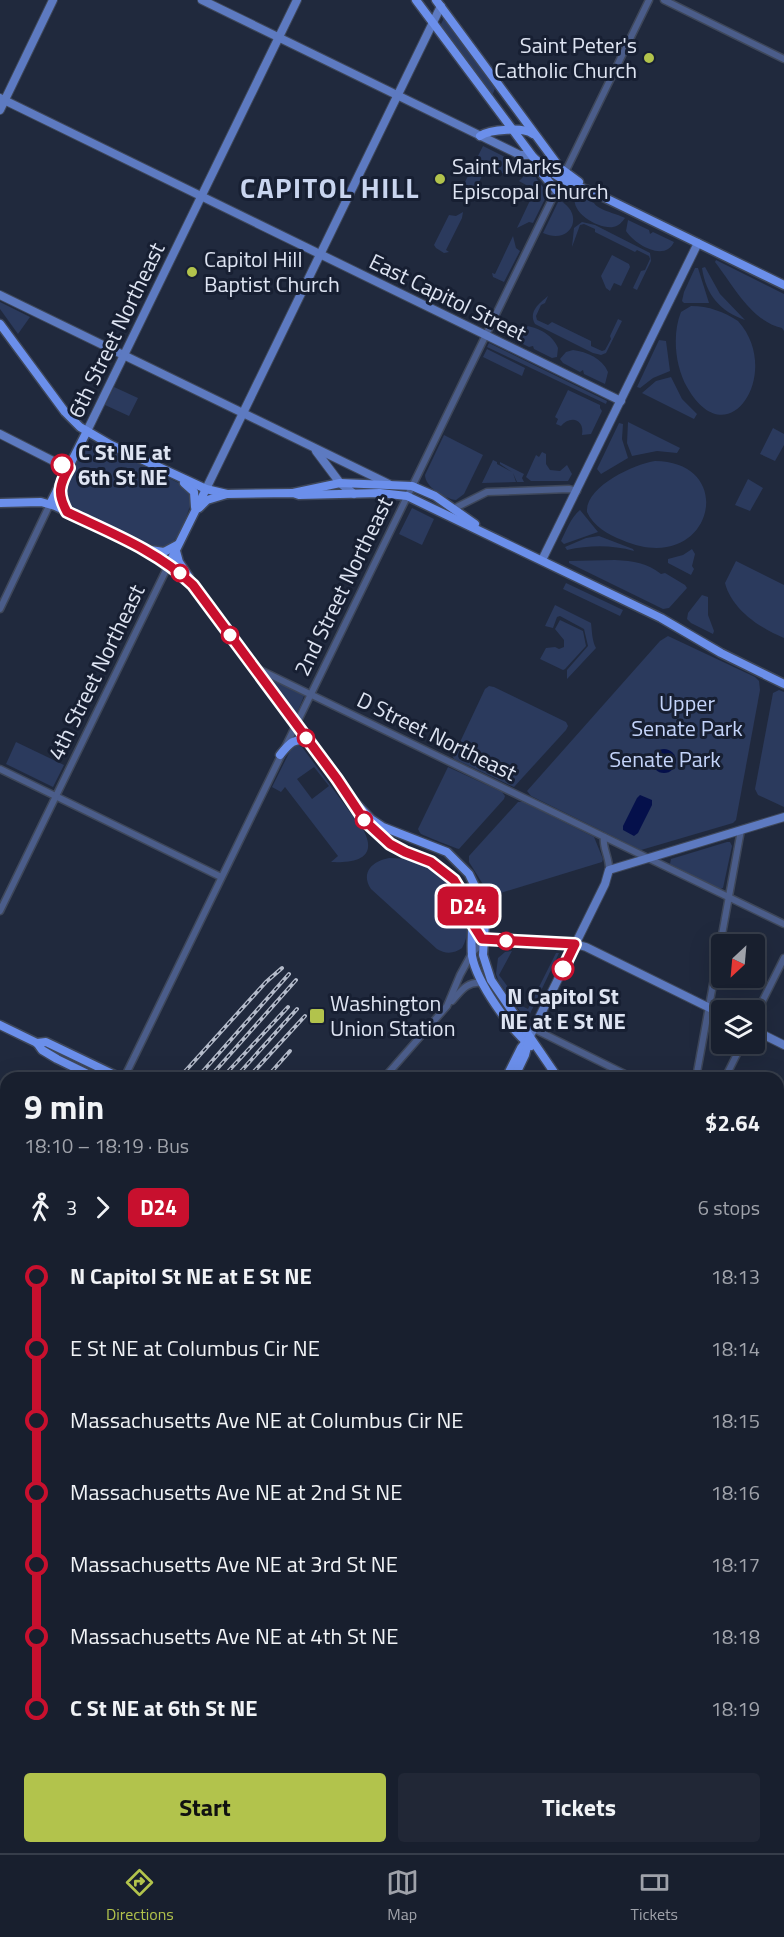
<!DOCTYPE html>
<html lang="en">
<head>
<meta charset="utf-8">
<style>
	body { margin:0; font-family:"Titillium Web",sans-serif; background:#212736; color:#f1f3f6; height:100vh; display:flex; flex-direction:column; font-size:22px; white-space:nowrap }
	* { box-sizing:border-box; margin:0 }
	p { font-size:20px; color:#9fa2aa }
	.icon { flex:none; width:33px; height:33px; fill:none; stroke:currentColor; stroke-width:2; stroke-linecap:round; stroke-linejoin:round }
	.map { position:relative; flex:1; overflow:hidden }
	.side { position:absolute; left:0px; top:1072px; width:784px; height:782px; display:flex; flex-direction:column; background:#181f2e; border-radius:18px 18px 0 0; box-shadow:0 6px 24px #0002,0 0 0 2px #363d4a }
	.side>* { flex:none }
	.badge { padding:0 12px; border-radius:9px; font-size:21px; line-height:39px }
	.needle { width:39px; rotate:206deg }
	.tools { position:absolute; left:711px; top:934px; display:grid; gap:12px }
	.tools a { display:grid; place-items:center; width:54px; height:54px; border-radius:6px; background:#181f2e; box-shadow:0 6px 24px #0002,0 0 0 2px #363d4a; font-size:30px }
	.map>.badge { position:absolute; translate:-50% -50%; box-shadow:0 0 0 3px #fff }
	.legs { display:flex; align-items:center; gap:9px; height:66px; padding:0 24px; font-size:20px }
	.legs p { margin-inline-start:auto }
	.head { display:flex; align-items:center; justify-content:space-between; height:102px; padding:0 24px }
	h1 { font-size:33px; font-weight:700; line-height:45px }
	.cta { display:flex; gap:12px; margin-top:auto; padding:12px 24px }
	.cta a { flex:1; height:69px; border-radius:6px; background:#b2c34c; color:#111; font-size:24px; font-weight:700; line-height:69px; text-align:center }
	.cta a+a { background:#212736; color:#f1f3f6 }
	ul { padding:0 24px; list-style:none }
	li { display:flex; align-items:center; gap:21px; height:72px; font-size:22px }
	li i { display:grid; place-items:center; width:9px; height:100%; margin:0 8px; background:currentColor }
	li i::after { content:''; width:15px; height:15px; margin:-8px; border:4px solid; border-radius:50%; background:#181f2e }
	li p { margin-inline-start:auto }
	li:first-child i { background:linear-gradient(#0000 50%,currentColor 0) }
	li:last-child i { background:linear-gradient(currentColor 50%,#0000 0) }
	.menu { display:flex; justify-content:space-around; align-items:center; height:84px; border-top:2px solid #363d4a; background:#181f2e; font-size:16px; color:#9fa2aa }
	.menu a { display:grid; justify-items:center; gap:3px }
	.menu .active { color:#b2c34c }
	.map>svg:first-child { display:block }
</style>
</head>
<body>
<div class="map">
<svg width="784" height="1853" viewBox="0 0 784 1853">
	<rect width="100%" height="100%" fill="#20293d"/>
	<g fill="#2b3a5d" fill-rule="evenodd">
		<polygon points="445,16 496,86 492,96 440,26"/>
		<polygon points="483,146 511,160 505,168 504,174 487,166 468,204 466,196 461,190"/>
		<polygon points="526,167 531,169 538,181 548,193 533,223 529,222 517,228 535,190 519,181 523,177"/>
		<path d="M575 197H581L594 203C598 210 615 213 625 218 622 222 619 226 613 227 598 229 571 213 575 197Z"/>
		<path d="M559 200C586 214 571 246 543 233Z"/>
		<polygon points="463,212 462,218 446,250 449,252 444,253 436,248 434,245 449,215 456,216"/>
		<path d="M628 220 649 230 650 234 653 232 674 242C665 262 635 245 626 231Z"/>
		<polygon points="582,222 595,225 650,253 651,261 637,290 633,288 641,271 645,270 650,259 649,256 637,250 635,252 595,232 595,229 584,224 580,225 572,247 574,228"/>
		<polygon points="513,236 516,248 520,251 504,282 493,277 492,273 495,274"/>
		<polygon points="612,255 629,264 630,267 621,286 614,283 610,291 606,288 601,276"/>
		<path d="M716 260 784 294V331L782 328C751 321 733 285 715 262Z"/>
		<path d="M705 267 720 294 745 320C720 311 706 295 702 268Z"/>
		<polygon points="695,268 698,268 709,303 684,303 682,301 684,292"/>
		<path d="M548 296 545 303 541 305 536 316 537 320 548 325 552 322 591 341V346L602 351 605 350 611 339 610 336 618 319 622 321 606 353 601 355 593 353 535 324C528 311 540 303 548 296Z"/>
		<polygon points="0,302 30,317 18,334 0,309"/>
		<path d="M691 306C709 306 724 312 738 321 784 372 728 460 687 387 675 366 672 334 681 312Z"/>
		<path d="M520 325C535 326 552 333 558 348L557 357 552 358 534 349 533 346 529 347 507 336 510 330Z"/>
		<polygon points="659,340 666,341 670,371 653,378 640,388 637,387"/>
		<polygon points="489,343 607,401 606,404 487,347"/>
		<polygon points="487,349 525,368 522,376 483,357"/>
		<path d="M573 350C587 352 602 358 608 372L605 384 584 374 583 370 580 372 563 363 560 359 566 352Z"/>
		<polygon points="671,377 682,399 697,414 694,419 642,393 656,381"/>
		<polygon points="114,387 138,398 129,416 105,405"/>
		<path d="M568 390 600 405V408L602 411 591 434 582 435C585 419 570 415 561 426L556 424 558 419 555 417Z"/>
		<polygon points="628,422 680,448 677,453 657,451 632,456 627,443"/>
		<polygon points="619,423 623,424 622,439 628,458 601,474 597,469"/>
		<polygon points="773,428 784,434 784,445 775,461 760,454"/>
		<path d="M444 435 483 455 464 494 456 500C445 499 425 487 425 475Z"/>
		<path d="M96 445H101L185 486 192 495C191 508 181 532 173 542 168 548 162 549 155 548L67 505 65 501 63 490 82 453 88 447Z"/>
		<polygon points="542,452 546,454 546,464 550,470 560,471 567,465 572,474 568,481 531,481 526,477 536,455 539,457"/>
		<polygon points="493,460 497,462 497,464 512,472 500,464 500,462 524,474 522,478 524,482 517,482 513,473 516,482 482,483"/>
		<path d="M655 461C741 462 711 579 622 540 609 535 593 526 587 512 585 487 634 464 655 461Z"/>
		<polygon points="748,479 763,488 750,511 735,505"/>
		<polygon points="412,508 434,519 422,545 399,534"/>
		<path d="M580 510 598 532 564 544 561 541C566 531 571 517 580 510Z"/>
		<path d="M599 536 633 549 634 551C612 545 590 545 567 550L565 547 586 538Z"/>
		<polygon points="692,549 695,554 692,566 694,569 691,575 668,563 668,559 683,555"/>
		<path d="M615 560C634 561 647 563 661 574L665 573 685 585 687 588 669 608 663 609 569 563V561Z"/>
		<path d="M736 561 784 585V638C760 628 732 610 725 583Z"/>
		<polygon points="566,583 623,610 620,616 563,589"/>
		<polygon points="702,595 708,597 708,615 714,631 713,634 691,623 687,619 688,613"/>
		<path d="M555 605 591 623C592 631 592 641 596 648L567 679V670L588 646 584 629 560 616 557 617 553 628 545 626Z"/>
		<polygon points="560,620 583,631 586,646 565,669 563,670 540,659 546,648 555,647 559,649 564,647 564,640 555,629"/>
		<polygon points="668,636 755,677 759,681 760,690 736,820 733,823 641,850 531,796 527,791 660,641"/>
		<polygon points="272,679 304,696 297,713 294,713 271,680"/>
		<polygon points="489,686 494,687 566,722 568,726 566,730 514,787 454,759 453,757 485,689"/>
		<polygon points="779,690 784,692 784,807 758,795 755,789 773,693"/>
		<polygon points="16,742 64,765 53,787 6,764"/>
		<path d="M297 745 302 747 364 831C378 859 354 863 331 862L338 856 285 787 281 792 272 787 292 747ZM314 767 329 786 312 799 297 779Z"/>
		<path d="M448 767 502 792 505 796 504 799 459 849C457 849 423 835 421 834 420 833 419 831 418 829Z"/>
		<polygon points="518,802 523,802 594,837 603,859 602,862 494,895 489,894 469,862 469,856"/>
		<polygon points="727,842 730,842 732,846 723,888 720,889 670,864 671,859"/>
		<path d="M389 858C425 858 454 876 464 911 468 924 469 936 462 948 454 954 445 954 437 949L371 889C360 872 373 861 389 858Z"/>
		<polygon points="512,951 499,975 522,1006 528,1009 556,953 559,953 528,1018 525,1018 499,982 496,974 498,958 505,952"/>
	</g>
	<g fill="#05104b">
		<circle cx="664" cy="761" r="12"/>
		<polygon points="640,795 652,800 652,805 638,833 634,836 623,830 623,826 637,798"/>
	</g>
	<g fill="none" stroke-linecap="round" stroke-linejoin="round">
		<g stroke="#3c4558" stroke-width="9" stroke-dasharray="9 4.5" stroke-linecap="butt">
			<polyline points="778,1239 784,1228"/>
			<polyline points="778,1267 784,1255"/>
			<polyline points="778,1364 784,1371"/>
		</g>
		<g stroke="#3e475a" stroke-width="9">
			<g id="tertiary">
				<polyline points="664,0 784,59"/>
				<polyline points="453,509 487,492 569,489 577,491"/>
				<polyline points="0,609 50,504"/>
				<polyline points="254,667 784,924"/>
				<polyline points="0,769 221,877"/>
				<path d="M604 837C602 848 610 858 609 870"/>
				<polyline points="0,911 169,564"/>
				<path d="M452 1001C461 991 467 981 482 983"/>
				<polyline points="754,1018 784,958"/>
				<polyline points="534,1029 633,1078"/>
				<polyline points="124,1078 649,0"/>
				<polyline points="384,1078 447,1006 460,975 472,953 484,941 575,944"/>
				<polyline points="696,1078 741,830"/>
				<polyline points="725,1078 742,1044"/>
				<polyline points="778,1176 784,1165"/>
				<polyline points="0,1336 6,1324"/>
				<polyline points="778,1396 784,1385"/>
				<polyline points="0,1670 6,1657"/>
				<polyline points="160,1848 171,1853"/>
				<polyline points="693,1848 704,1853"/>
				<polyline points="348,1853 350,1848"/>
				<polyline points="556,1853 558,1848"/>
			</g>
		</g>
		<g stroke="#3e475a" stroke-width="10">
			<g id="secondary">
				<polyline points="202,0 520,155 531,155"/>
				<polyline points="0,98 621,401"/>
				<polyline points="0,110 53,0"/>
				<polyline points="0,295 389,484"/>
				<polyline points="87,431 297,0"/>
				<polyline points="0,434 69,469"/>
				<polyline points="316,451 340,483 354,494"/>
				<polyline points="206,489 441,6"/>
				<polyline points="542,560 698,243"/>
				<polyline points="575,944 586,947 722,1014"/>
				<polyline points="754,1030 784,1045"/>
				<polyline points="529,1038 605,884 609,870 784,817"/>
				<polyline points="0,1230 6,1233"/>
				<polyline points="0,1511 6,1514"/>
				<polyline points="778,1610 784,1613"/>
			</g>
		</g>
		<g stroke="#3e475a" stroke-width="11">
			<g id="primary">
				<polyline points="416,0 533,157 539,170 557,191"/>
				<polyline points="436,0 560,168 579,182"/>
				<path d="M480 136C490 129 524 127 533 134"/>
				<path d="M533 157C550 173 569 185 591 191L784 285"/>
				<polyline points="0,324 65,412 80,427 111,445 206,489 227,494 293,493 299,495 380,493 407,496 661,618 721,653 784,684"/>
				<polyline points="184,483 194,492 195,507"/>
				<polyline points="61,484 61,499 67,511"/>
				<polyline points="293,493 340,483 412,486 435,496 475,524"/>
				<path d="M0 503 41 502 55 506C103 529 155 549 193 585L351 798 371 819 383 827 447 852 469 874 483 903 485 922 483 955 491 980 558 1078"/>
				<polyline points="50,504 87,431"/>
				<polyline points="199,508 207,500 227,494"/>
				<polyline points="150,550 164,552 177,545"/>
				<polyline points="176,551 179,562 189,577"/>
				<polyline points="169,564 206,489"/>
				<path d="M280 755C289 744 294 737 309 741"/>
				<path d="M357 811C369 827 383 841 401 850 423 862 443 862 458 885 466 897 472 914 472 928 472 938 471 946 472 956 477 983 510 1029 531 1046"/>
				<polyline points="0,1025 37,1043 42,1050 57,1059 96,1078"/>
				<polyline points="37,1043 46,1042 121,1078"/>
				<polyline points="506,1078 521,1048 529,1038"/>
				<polyline points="514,1078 525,1055 529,1039"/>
				<polyline points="778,1355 784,1362"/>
				<polyline points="778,1374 784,1380"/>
				<polyline points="778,1408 784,1411"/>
				<polyline points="778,1543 784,1532"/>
				<polyline points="121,1853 124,1848"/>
				<polyline points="134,1853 136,1848"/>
				<polyline points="140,1853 143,1848"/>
			</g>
		</g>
		<g stroke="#3e475a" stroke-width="11">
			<g id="trunk">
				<polyline points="0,1739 6,1739"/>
				<polyline points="0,1748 6,1748"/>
				<polyline points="778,1766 784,1766"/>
				<polyline points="778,1775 784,1775"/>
			</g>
		</g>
		<g stroke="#3e475a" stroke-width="12">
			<polyline id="motorway" points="778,1189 784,1178"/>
		</g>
		<use href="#tertiary" stroke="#4b5d8a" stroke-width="6"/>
		<use href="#secondary" stroke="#5d7ac1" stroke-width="8"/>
		<use href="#primary" stroke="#6b8feb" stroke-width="8"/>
		<use href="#trunk" stroke="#769af4" stroke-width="8"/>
		<use href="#motorway" stroke="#81a5fd" stroke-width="9"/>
		<g stroke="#b4bbca" stroke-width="4">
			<g id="rail">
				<polyline points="179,1078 266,982 282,968"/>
				<polyline points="197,1078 289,974"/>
				<polyline points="209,1078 296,980"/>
				<polyline points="222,1078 288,1007"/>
				<polyline points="235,1078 297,1009"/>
				<polyline points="248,1078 305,1016"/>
				<polyline points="266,1078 290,1051"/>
				<polyline points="0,1376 6,1368"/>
				<polyline points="0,1403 6,1395"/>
			</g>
		</g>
		<use href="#rail" stroke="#171f32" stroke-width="1.5" stroke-dasharray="4.5" stroke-linecap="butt"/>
	</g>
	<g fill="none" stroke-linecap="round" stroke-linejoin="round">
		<g stroke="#fff" stroke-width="14">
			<path id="line-1" d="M62 465 69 468C59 485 57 494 67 512 111 533 158 551 193 585L337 779 365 821 390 844 405 852 431 862 454 880 465 898 472 923 482 939 575 944 563 969"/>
		</g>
		<use href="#line-1" stroke="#c8102e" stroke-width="9"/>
	</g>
	<g fill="#b2c34c" stroke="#171f32" stroke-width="2">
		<circle cx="649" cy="58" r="6"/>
		<circle cx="440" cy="179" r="6"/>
		<circle cx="192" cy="272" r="6"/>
		<rect x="309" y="1008" width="16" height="16" rx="3"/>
	</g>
	<g fill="#fff" stroke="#c8102e" stroke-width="3">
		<circle cx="62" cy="465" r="10"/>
		<circle cx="180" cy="573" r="8"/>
		<circle cx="230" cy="635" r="8"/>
		<circle cx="306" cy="738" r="8"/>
		<circle cx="364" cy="820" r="8"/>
		<circle cx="506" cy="941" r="8"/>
		<circle cx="563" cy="969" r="10"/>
	</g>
	<g text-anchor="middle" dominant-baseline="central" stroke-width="6" stroke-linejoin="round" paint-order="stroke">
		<g font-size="22" fill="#dee4f2" stroke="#171f32" text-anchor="start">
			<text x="637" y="45" text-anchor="end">Saint Peter's<tspan x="637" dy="25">Catholic Church</tspan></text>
			<text x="452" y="166">Saint Marks<tspan x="452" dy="25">Episcopal Church</tspan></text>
			<text x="204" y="259">Capitol Hill<tspan x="204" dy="25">Baptist Church</tspan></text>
			<text x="330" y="1003">Washington<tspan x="330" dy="25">Union Station</tspan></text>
		</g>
		<g font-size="22" fill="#dee4f2" stroke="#171f32">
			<text transform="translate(448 297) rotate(26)">East Capitol Street</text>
			<text transform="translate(116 330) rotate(-64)">6th Street Northeast</text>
			<text transform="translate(343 586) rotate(-64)">2nd Street Northeast</text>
			<text transform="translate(96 672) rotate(-64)">4th Street Northeast</text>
			<text transform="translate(437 736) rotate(26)">D Street Northeast</text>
		</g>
		<g font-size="22" font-weight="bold" fill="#dee4f2" stroke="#171f32" text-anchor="start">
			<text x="78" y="452">C St NE at<tspan x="78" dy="25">6th St NE</tspan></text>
			<text x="563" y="996" text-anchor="middle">N Capitol St<tspan x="563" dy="25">NE at E St NE</tspan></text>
		</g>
		<g font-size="22" fill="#c4d4fa" stroke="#171f32">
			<text x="687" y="703">Upper<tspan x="687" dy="25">Senate Park</tspan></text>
			<text x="665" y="759">Senate Park</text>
		</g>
		<g font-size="28" font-weight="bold" letter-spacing="1.5" fill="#c9d5ef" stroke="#171f32">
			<text x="330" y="187">CAPITOL HILL</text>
		</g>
	</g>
</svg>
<div class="tools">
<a><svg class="needle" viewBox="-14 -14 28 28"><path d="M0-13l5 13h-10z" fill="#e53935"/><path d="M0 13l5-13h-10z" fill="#9fa2aa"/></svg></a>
<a><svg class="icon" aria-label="layers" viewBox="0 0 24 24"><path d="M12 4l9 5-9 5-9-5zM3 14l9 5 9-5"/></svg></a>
</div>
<b class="badge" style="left:468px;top:906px;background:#c8102e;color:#fff">D24</b>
<section class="side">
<div class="head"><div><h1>9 min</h1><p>18:10 – 18:19 · Bus</p></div><b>$2.64</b></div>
<div class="legs"><svg class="icon" aria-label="walk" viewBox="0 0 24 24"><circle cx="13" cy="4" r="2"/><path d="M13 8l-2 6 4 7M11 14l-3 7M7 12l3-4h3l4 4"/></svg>3<svg class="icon" aria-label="forward" viewBox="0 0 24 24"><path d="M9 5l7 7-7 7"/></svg><b class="badge" style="background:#c8102e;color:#fff">D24</b><p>6 stops</p></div>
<ul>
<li><i style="color:#c8102e"></i><b>N Capitol St NE at E St NE</b><p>18:13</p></li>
<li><i style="color:#c8102e"></i><span>E St NE at Columbus Cir NE</span><p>18:14</p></li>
<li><i style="color:#c8102e"></i><span>Massachusetts Ave NE at Columbus Cir NE</span><p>18:15</p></li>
<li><i style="color:#c8102e"></i><span>Massachusetts Ave NE at 2nd St NE</span><p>18:16</p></li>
<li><i style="color:#c8102e"></i><span>Massachusetts Ave NE at 3rd St NE</span><p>18:17</p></li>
<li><i style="color:#c8102e"></i><span>Massachusetts Ave NE at 4th St NE</span><p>18:18</p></li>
<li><i style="color:#c8102e"></i><b>C St NE at 6th St NE</b><p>18:19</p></li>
</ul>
<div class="cta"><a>Start</a><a>Tickets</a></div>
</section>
</div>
<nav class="menu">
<a class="active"><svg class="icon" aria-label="directions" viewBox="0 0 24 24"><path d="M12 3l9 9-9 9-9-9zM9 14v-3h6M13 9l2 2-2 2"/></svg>Directions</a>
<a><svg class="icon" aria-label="map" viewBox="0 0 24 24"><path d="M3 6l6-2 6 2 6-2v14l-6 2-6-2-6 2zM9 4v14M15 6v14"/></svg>Map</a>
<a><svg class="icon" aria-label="tickets" viewBox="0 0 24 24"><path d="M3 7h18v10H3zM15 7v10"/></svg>Tickets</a>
</nav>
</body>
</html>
